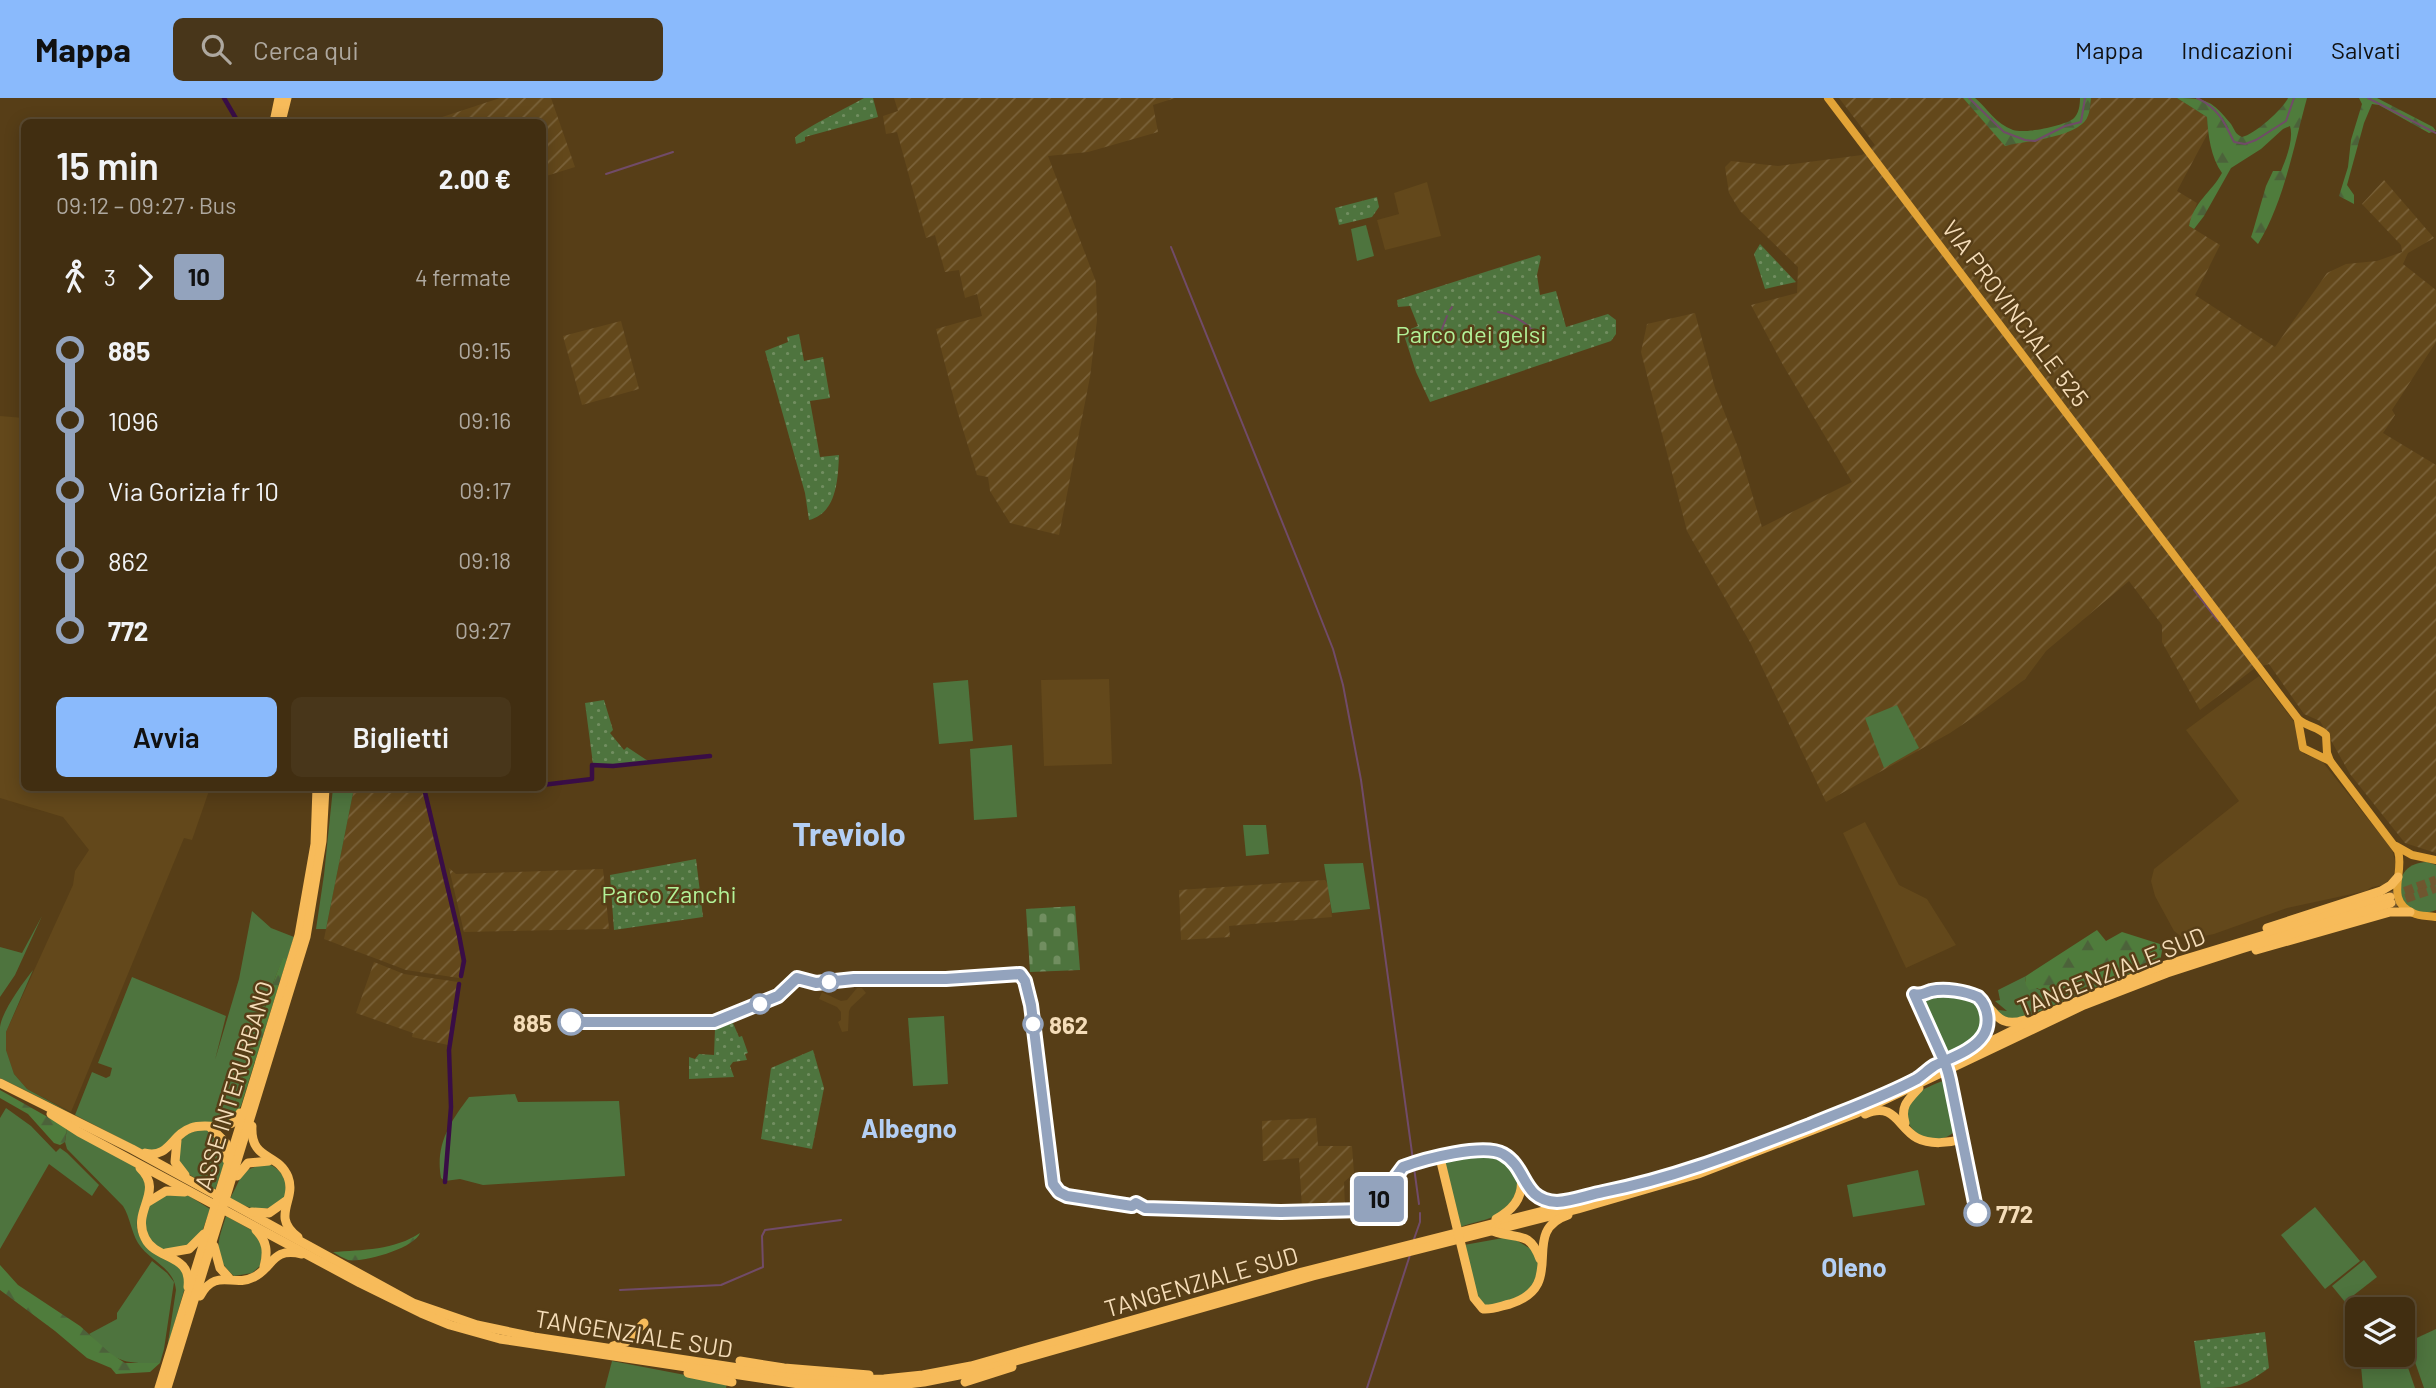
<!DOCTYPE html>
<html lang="it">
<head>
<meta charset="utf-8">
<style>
	body { margin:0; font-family:Barlow,sans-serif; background:#48361a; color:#f1f3f6; height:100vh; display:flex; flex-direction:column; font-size:26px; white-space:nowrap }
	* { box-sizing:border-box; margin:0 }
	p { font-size:23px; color:#aea89f }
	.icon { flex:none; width:38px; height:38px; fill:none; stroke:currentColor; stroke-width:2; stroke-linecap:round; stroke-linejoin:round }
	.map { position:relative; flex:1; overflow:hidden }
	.sheet { position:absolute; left:21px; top:21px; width:525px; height:672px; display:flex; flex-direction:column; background:#412e11; border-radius:10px; box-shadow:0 4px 18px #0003,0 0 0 2px #5a4a31 }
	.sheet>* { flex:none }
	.badge { padding:0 14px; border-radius:5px; font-size:24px; line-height:46px }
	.controls { position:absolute; left:2345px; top:1199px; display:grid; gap:14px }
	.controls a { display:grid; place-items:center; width:70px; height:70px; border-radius:10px; background:#412e11; box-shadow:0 4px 18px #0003,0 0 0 2px #5a4a31; font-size:35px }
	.map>.badge { position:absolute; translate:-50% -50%; box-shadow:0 0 0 4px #fff }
	.legs { display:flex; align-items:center; gap:10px; height:77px; padding:0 35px; font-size:23px }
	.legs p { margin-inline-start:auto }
	.head { display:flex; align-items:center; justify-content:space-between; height:119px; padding:0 35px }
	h1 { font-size:38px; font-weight:600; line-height:52px }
	.action { display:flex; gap:14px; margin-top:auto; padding:14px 35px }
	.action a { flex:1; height:80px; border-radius:10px; background:#8abafc; color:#111; font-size:28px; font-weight:600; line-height:80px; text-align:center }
	.action a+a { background:#48361a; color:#f1f3f6 }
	ul { padding:0 35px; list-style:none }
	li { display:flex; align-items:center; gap:24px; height:70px; font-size:26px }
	li i { display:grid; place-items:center; width:10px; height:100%; margin:0 9px; background:currentColor }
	li i::after { content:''; width:18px; height:18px; margin:-9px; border:5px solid; border-radius:50%; background:#412e11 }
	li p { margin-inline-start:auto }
	li:first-child i { background:linear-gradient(#0000 50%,currentColor 0) }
	li:last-child i { background:linear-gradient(currentColor 50%,#0000 0) }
	header { display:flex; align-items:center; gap:42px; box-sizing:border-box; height:98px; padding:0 35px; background:#8abafc; color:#111 }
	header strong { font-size:33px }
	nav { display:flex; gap:38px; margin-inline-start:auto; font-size:24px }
	.search { width:490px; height:63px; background:#48361a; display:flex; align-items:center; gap:18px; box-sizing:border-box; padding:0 24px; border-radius:10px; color:#aea89f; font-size:26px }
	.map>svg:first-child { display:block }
</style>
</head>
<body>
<header>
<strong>Mappa</strong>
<div class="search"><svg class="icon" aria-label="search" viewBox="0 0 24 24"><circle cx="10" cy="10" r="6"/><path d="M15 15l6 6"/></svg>Cerca qui</div>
<nav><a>Mappa</a><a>Indicazioni</a><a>Salvati</a></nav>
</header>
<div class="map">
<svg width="2436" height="1290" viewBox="0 0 2436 1290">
	<defs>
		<pattern id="industrial-furrows" width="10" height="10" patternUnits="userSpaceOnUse" patternTransform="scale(1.75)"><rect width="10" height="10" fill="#63481b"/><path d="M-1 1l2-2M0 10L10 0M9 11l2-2" fill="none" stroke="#7a623a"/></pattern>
		<pattern id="forest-firs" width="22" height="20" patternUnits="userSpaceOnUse" patternTransform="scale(1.75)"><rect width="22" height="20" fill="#4f7c3c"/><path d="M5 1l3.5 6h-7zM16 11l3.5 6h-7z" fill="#4c623a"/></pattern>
		<pattern id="cemetery-stones" width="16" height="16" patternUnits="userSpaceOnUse" patternTransform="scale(1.75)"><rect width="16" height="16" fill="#4e743e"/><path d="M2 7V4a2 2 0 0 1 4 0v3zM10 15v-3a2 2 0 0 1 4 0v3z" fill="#718e60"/></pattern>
		<pattern id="park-dots" width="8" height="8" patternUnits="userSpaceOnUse" patternTransform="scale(1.75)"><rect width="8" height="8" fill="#4e743e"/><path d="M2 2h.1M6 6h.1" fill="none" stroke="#718e60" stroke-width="1.8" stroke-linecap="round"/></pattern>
	</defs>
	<rect width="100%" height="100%" fill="#573e17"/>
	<g fill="#63481b">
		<polygon points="1427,84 1441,138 1385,152 1377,122 1399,116 1394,95"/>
		<polygon points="0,318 24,320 24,690 210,690 192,742 184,740 71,1014 27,991 14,976 6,952 6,934 73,787 75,773 89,752 63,719 0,700"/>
		<polygon points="2259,578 2299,630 2297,643 2304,656 2321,662 2392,751 2396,767 2393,778 2388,786 2372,789 2366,793 2287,810 2214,836 2186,842 2174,833 2155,798 2151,783 2154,771 2239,703 2186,632"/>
		<polygon points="1109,581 1112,666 1044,668 1041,582"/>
		<polygon points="1865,724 1899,787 1927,801 1956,847 1906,870 1843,735"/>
		<polygon points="857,890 862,890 866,895 851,909 849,913 848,933 842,934 838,924 841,922 841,914 837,909 819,901 822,894 841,903 847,902"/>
	</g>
	<g fill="url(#industrial-furrows)">
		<polygon points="500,0 551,0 575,69 543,79 542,24 427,24"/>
		<polygon points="894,0 1175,0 1153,7 1158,34 1088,54 1048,58 1096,184 1097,222 1090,279 1059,437 1010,425 990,393 988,379 977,377 956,309 936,231 982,218 977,196 965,200 959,172 945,174 935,137 926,140 897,34 886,36 883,18 898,13"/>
		<polygon points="1839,0 1963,0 2005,47 2067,34 2090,11 2091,0 2177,0 2207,19 2208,35 2177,93 2197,105 2189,128 2220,147 2195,197 2275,249 2327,175 2346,166 2377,163 2402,154 2401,147 2362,106 2384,82 2434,140 2408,155 2403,166 2436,192 2436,244 2392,312 2395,317 2383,335 2436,367 2436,755 2405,745 2350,676 2320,623 2304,616 2269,566 2255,570 2200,612 2162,544 2162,527 2129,483 2046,553 2025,581 1984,612 1950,635 1826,704 1751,546 1687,433 1641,254 1647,226 1695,215 1715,290 1739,352 1762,429 1852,384 1783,267 1751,207 1797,195 1798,169 1740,113 1729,95 1725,69 1731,63 1778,68 1862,57 1875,47"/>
		<polygon points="621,223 639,291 582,307 563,238"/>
		<polygon points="354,690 422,690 457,838 461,861 459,880 406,872 324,841"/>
		<polygon points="449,770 456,776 603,771 609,831 464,834"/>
		<polygon points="1325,782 1328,786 1332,819 1229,828 1230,839 1181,842 1179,792"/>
		<polygon points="374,864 404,876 458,884 448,947 412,939 413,935 356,915"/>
		<polygon points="1316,1020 1318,1048 1352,1048 1354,1075 1344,1084 1345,1110 1302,1110 1299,1060 1263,1063 1262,1023"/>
	</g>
	<g fill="#4e743e">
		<polygon points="1366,127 1374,158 1357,163 1351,131"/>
		<polygon points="968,582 973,643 939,646 933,585"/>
		<polygon points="1897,607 1919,650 1884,670 1865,620"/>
		<polygon points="1012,647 1017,719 974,722 970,651"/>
		<polygon points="333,690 354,690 326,831 316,831 324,777"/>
		<polygon points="1243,727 1266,727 1269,756 1246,758"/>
		<path d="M2427 764 2436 767V812C2397 828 2383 765 2427 764Z"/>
		<polygon points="1363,765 1370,811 1332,815 1324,766"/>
		<path d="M252 813 271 830 294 839 287 861H283C269 892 260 923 251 956 244 978 235 996 233 1020L226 1025 206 1026 158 1053 143 1052 75 1017 92 974 106 980 110 978 112 970 98 965 132 879 226 918 215 962 239 881Z"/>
		<polygon points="42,818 15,877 0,899 0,849 22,855"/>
		<path d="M33 872 6 934V952L14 976 27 991 71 1015 0 980C0 963 0 945 0 929 2 913 22 886 33 872Z"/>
		<path d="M2026 878 2025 885 2053 898C2063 889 2069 891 2081 890 2087 889 2093 885 2098 883L2103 886 2019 922C2002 921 1996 915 1987 901L1998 912 2007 913 1995 903 2000 902 1998 892Z"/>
		<path d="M1959 896C1981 901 1983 906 1985 928L1973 944 1947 958 1922 904 1928 897Z"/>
		<polygon points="944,918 948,986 913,988 908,920"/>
		<path d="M1947 981 1954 1027V1034C1931 1055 1891 1026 1912 1000 1920 991 1936 986 1947 981Z"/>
		<path d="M515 996 518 1004 619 1003 625 1078 483 1087 460 1081 445 1083 441 1080C435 1047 450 1024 469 999Z"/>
		<polygon points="6,1010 31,1028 56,1054 60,1050 67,1055 99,1087 92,1098 49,1066 0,1151 0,1020"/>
		<path d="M67 1030 134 1068 145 1081C145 1087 146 1094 145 1099 140 1117 131 1123 142 1143 162 1155 185 1163 185 1189L167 1251 176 1192C174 1169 149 1163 138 1145 131 1133 130 1119 123 1108L67 1051 65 1044Z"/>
		<path d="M207 1031 223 1046 225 1064 215 1092 185 1074 177 1064C181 1038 180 1035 207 1031Z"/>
		<path d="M1489 1053C1493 1055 1500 1057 1505 1060 1529 1077 1516 1108 1493 1119 1483 1123 1471 1125 1460 1129L1443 1061Z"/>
		<path d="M269 1066C284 1073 287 1084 286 1099 263 1117 255 1113 230 1101 243 1077 240 1070 269 1066Z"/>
		<polygon points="1918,1072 1925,1107 1853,1119 1847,1087"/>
		<path d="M179 1095 189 1098 210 1111 202 1134 188 1149C182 1150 173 1153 166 1152 143 1149 137 1111 157 1100 163 1096 172 1097 179 1095Z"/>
		<polygon points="2315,1109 2360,1163 2325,1191 2281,1137"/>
		<path d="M226 1118 257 1135 264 1145 260 1168 252 1175 234 1178C211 1158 218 1144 226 1118Z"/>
		<path d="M1503 1140 1514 1141 1531 1151C1534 1157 1540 1165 1539 1172 1538 1195 1505 1209 1485 1207L1478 1201 1464 1147Z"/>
		<polygon points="2364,1162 2377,1179 2345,1204 2332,1188"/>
		<path d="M152 1163 167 1175 174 1184 164 1251 160 1265C123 1266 115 1264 89 1236L117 1221V1215Z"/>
		<polygon points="2436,1231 2436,1290 2424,1290 2408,1244"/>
		<polygon points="2403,1255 2415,1290 2363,1290 2361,1268 2384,1257"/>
		<polygon points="612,1263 727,1285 726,1290 605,1290"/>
	</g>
	<g fill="url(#forest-firs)">
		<path d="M1963 0H1975C1988 11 1996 26 2013 32 2025 36 2063 28 2073 21 2079 16 2080 7 2080 0H2091C2090 9 2090 20 2082 26 2066 40 2026 43 2005 48Z"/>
		<path d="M2177 0C2207 0 2212 3 2231 26 2235 32 2235 36 2242 39 2254 37 2283 11 2288 0H2307C2294 47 2284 104 2258 146L2251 139 2253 133 2266 88 2273 73H2281C2286 61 2294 41 2290 28L2283 31 2261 51 2231 70 2204 118 2194 131 2189 128C2194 103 2211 95 2222 75 2211 60 2208 37 2207 19Z"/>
		<polygon points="2359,0 2377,0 2433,29 2436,33 2429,35 2379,7 2372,6 2364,25 2347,87 2354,97 2354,106 2339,98 2348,69 2351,42 2362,6"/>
		<path d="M2097 832 2106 843 2122 834 2163 847 2160 864 2103 886 2098 883C2093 885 2087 889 2081 890 2069 891 2063 889 2053 898L2037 890 2029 892 2025 885 2026 878Z"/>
		<path d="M283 860 287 861 241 1008 233 1020C235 997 244 979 250 958 261 925 269 892 283 860Z"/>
		<polygon points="0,992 67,1030 65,1044 60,1047 54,1045 28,1016 0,1000"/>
		<path d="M420 1135C415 1150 363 1165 348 1162 343 1160 338 1157 333 1154 362 1152 395 1152 420 1135Z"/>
		<polygon points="0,1167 18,1187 80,1228 110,1255 125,1265 160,1265 150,1274 116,1276 111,1270 87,1260 55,1233 0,1192"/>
	</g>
	<polygon fill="url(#cemetery-stones)" points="1075,808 1080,872 1030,874 1026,811"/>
	<g fill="url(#park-dots)">
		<path d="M864 0H873L878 19 805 39V43L796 46 795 40C799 33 852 7 864 0Z"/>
		<polygon points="1377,99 1379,109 1372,119 1339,127 1335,110"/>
		<polygon points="1760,146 1796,184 1765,191 1754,156"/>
		<polygon points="1539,157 1541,159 1537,177 1540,197 1556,193 1566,229 1608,216 1616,222 1616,236 1611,243 1430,304 1416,274 1403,234 1418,228 1410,208 1398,209 1397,202"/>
		<path d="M799 236 804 263 823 259 830 300 810 303 820 359 839 357C838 381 837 415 809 422L805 395 765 253 788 244 787 239Z"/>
		<polygon points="604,602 613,632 610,635 624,652 627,649 648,663 614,667 593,666 585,605"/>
		<polygon points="696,761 703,819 614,832 610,777"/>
		<polygon points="733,925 739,939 742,938 748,955 745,956 747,962 733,964 730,968 734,979 689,981 689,959 695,961 699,956 714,957 715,931"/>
		<polygon points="813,952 824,990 812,1051 761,1041 771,970"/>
		<path d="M2265 1234 2269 1270C2241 1290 2235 1290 2201 1290L2194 1243Z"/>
	</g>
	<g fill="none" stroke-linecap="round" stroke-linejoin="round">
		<g stroke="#714b68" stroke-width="2">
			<polyline points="1969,0 2004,34 2025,42 2035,43 2065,28 2081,24 2085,0"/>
			<path d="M2197 0C2218 10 2224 23 2234 44L2245 46 2256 42 2286 23 2294 0"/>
			<polyline points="2368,0 2436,35"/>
			<polyline points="606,76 673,54"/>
			<polyline points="1171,149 1306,483 1333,551 1343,587 1361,682 1419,1106"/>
			<polyline points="1450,212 1452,209"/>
			<path d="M1498 214C1509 215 1524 223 1531 231L1535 232"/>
			<polyline points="1415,238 1433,243 1438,241 1447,218"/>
			<polyline points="2194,492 2218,523"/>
			<polyline points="1414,1141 1420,1124 1420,1115"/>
			<polyline points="620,1192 721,1187 763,1169 762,1138 765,1132 841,1122"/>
			<polyline points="1367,1290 1410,1157"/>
		</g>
		<g stroke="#390d46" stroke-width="4.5">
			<polyline points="224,0 238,24"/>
			<polyline points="542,687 592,681 592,667 613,668 710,658"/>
			<polyline points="424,690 459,837 464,863 461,878"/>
			<polyline points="449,690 511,690"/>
			<polyline points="445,1084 451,1009 449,952 459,886"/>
		</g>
		<g stroke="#6f562f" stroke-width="9" stroke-dasharray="9 4.5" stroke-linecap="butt">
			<polyline points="2392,798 2436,782"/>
			<polyline points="2393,805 2436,790"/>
		</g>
		<g stroke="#e3a437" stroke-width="8">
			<path d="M1828 0 2298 621C2307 629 2319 629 2326 637L2327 655 2330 663 2398 753C2405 775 2384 802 2413 815 2421 819 2428 817 2436 819"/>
			<polyline points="2298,622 2303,650 2330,663"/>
			<polyline points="2396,748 2412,757 2436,762"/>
		</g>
		<g stroke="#f7bb5a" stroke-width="9">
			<polyline points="274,24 279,0"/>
			<polyline points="281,24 287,0"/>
			<polyline points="2267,830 2381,793 2391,787 2398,779"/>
			<polyline points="2256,852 2390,814 2410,814"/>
			<path d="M1914 896C1923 892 1931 893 1941 893 1952 893 1964 892 1974 897 1996 908 1994 932 2025 922"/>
			<path d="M1972 949C1986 938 1991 926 1985 909"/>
			<polyline points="0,985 132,1051 413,1205 477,1227 534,1239 804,1280 854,1282 884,1281 923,1277 971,1268 1302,1174 1547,1112 1702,1067 1746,1052 1868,1004 2042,918 2159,869 2390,799"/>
			<polyline points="51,1016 79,1034 360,1185 421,1215 450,1227 500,1241 799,1286 891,1288 924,1284 984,1272 1313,1178 1578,1111 1698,1076 1857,1015 2084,907 2167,875 2241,851 2391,805"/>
			<path d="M1865 1016C1895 1003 1898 1030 1917 1040 1930 1047 1949 1045 1962 1041"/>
			<path d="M1905 1025C1900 1008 1908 1002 1919 990"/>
			<path d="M252 1028C250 1063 278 1054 288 1079 297 1102 270 1118 298 1139"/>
			<polyline points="211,1030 226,1045 227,1062"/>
			<polyline points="177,1042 175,1064 185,1077"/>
			<path d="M145 1055C169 1061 172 1036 191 1030 208 1023 230 1038 240 1015"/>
			<path d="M140 1070C165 1094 131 1112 145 1140 156 1163 192 1155 188 1189"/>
			<polyline points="237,1078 248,1065 269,1063"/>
			<path d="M1566 1103C1518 1109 1530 1061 1494 1052 1478 1048 1456 1056 1440 1060L1474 1200 1483 1211C1492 1212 1501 1208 1510 1206 1570 1187 1517 1134 1568 1117"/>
			<polyline points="148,1104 166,1093 185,1094"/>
			<polyline points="252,1114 269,1115 286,1103"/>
			<path d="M1496 1121C1513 1112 1524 1099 1521 1079"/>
			<path d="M256 1132C267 1143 268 1154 264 1169"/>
			<path d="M1493 1133C1516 1142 1529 1131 1540 1161"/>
			<polyline points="214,1148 220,1170 229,1180"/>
			<polyline points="166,1155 189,1151 204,1136"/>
			<path d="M200 1198C216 1169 233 1190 254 1179 274 1169 271 1149 302 1156"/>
			<polyline points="613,1248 626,1244 644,1225"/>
			<polyline points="740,1263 784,1270 869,1277"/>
			<polyline points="688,1275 732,1284"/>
			<polyline points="965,1284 1012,1269"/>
			<polyline points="159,1290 299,837 315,746 317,690"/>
			<polyline points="167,1290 306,839 322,743 325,690"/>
		</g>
	</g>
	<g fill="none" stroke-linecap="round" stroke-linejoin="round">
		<g stroke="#fff" stroke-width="16">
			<path id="line-1" d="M571 924H714L778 898 797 880 816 885 854 881H946L1020 876 1025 883 1031 907 1053 1086 1059 1094 1067 1098 1132 1108 1136 1105 1145 1110 1281 1114 1364 1112 1375 1107 1403 1069C1424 1061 1484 1045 1503 1056 1528 1070 1521 1102 1557 1104 1573 1103 1588 1097 1603 1094 1675 1080 1742 1053 1810 1027 1846 1012 1883 999 1917 981 1923 977 1928 972 1934 968 1950 960 1973 953 1983 938 1991 926 1988 908 1978 899 1965 893 1945 890 1931 893 1924 895 1922 898 1914 896L1941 956C1945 964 1948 973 1950 982L1977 1115"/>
		</g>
		<use href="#line-1" stroke="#93a3bd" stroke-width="10"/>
	</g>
	<g fill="#fff" stroke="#93a3bd" stroke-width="3.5">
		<circle cx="829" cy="884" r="9"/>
		<circle cx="760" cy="906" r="9"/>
		<circle cx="571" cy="924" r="12"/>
		<circle cx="1033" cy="926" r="9"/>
		<circle cx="1977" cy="1115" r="12"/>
	</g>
	<g text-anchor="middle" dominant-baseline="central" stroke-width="5" stroke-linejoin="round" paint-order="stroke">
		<g font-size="24" fill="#f4dcb8" stroke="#573e17">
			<text transform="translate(2016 215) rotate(53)">VIA PROVINCIALE 525</text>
			<text transform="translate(2111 873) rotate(-22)">TANGENZIALE SUD</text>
			<text transform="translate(233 987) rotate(-73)">ASSE INTERURBANO</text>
			<text transform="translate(1201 1183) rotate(-16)">TANGENZIALE SUD</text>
			<text transform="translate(634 1235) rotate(9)">TANGENZIALE SUD</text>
		</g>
		<g font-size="24" fill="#b2f298" stroke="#573e17">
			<text x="1471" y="235">Parco dei gelsi</text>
			<text x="669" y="795">Parco Zanchi</text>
		</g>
		<g font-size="24" font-weight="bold" fill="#f4dcb8" stroke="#573e17" text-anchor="start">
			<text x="552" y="924" text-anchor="end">885</text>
			<text x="1049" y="926">862</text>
			<text x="1996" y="1115">772</text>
		</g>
		<g font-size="26" font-weight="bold" fill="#b4cff4" stroke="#573e17">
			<text x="909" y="1029">Albegno</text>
			<text x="1854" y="1168">Oleno</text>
		</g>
		<g font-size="32" font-weight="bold" fill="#b4cff4" stroke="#573e17">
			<text x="849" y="735">Treviolo</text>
		</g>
	</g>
</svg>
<div class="controls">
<a><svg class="icon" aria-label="layers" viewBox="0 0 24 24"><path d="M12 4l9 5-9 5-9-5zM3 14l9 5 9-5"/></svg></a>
</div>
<b class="badge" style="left:1379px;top:1101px;background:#93a3bd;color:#111">10</b>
<section class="sheet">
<div class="head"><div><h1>15 min</h1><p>09:12 – 09:27 · Bus</p></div><b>2.00 €</b></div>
<div class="legs"><svg class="icon" aria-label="walk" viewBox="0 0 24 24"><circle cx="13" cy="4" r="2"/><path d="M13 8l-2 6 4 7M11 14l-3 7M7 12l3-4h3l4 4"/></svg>3<svg class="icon" aria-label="forward" viewBox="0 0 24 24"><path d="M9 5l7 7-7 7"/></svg><b class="badge" style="background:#93a3bd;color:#111">10</b><p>4 fermate</p></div>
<ul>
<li><i style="color:#93a3bd"></i><b>885</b><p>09:15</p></li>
<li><i style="color:#93a3bd"></i><span>1096</span><p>09:16</p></li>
<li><i style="color:#93a3bd"></i><span>Via Gorizia fr 10</span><p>09:17</p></li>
<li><i style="color:#93a3bd"></i><span>862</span><p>09:18</p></li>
<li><i style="color:#93a3bd"></i><b>772</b><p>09:27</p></li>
</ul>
<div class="action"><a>Avvia</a><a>Biglietti</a></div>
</section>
</div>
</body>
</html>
